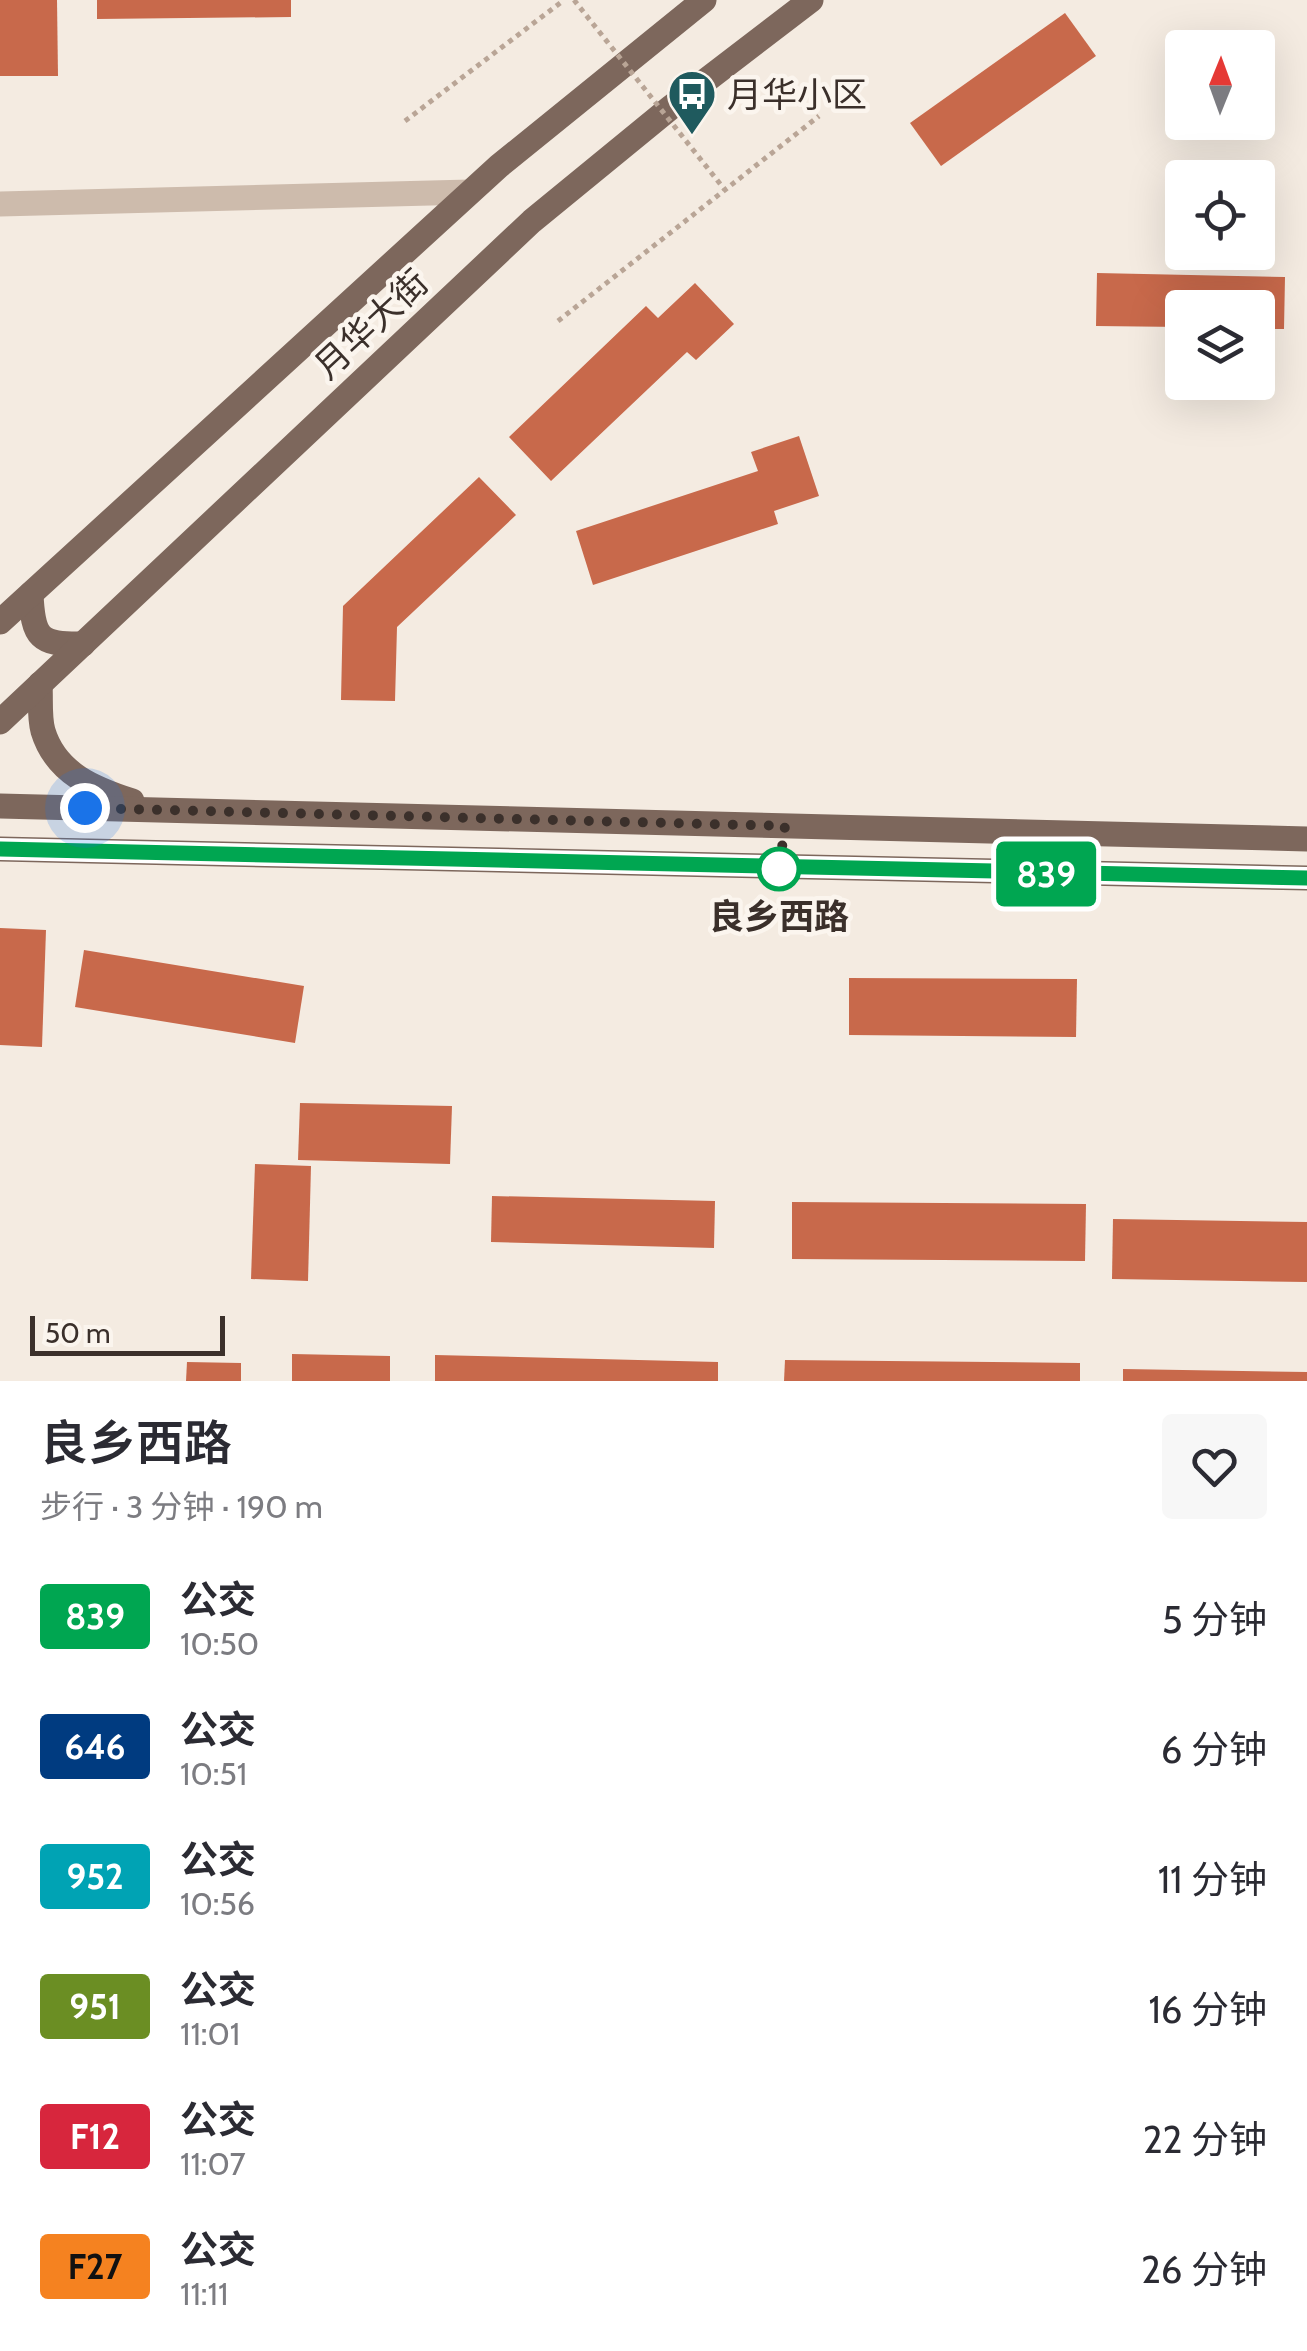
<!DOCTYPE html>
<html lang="zh">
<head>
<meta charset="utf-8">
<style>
	body { margin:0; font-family:Cabin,"Noto Sans SC",sans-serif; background:#f7f7f7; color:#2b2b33; height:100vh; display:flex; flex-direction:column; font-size:38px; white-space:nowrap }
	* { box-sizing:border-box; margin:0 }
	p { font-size:32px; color:#7c7c81 }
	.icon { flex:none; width:55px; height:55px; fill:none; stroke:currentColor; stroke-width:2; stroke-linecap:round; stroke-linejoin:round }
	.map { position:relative; height:1381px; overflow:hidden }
	.drawer { display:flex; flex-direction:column; background:#fff; flex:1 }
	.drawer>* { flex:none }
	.badge { padding:0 20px; border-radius:8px; font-size:35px; line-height:65px }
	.needle { width:65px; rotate:1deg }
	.fabs { position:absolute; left:1165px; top:30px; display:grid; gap:20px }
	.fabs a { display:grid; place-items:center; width:110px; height:110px; border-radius:10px; background:#fff; box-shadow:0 10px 40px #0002; font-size:50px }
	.scale { position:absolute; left:30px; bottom:25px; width:195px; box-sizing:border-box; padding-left:10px; border:5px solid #3b302b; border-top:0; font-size:28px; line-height:35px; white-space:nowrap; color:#3b302b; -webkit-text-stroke:8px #fbf5ee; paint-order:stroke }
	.you { position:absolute; width:50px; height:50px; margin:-25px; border:8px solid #fff; border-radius:50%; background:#1a73e8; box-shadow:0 0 0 15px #1a73e833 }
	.map>.badge { position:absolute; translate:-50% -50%; box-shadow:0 0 0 5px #fff }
	.round { display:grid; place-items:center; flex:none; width:105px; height:105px; border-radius:10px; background:#f7f7f7 }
	.headline { display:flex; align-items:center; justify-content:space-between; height:170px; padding:0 40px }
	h1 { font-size:48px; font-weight:600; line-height:75px }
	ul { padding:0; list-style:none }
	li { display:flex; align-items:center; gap:30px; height:130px; padding:0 40px }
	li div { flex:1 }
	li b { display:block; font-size:38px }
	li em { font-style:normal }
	li .badge { min-width:110px; font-weight:700; text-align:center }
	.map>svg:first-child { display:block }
</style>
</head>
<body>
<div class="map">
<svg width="1307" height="1381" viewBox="0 0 1307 1381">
	<rect width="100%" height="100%" fill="#f4ebe1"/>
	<g fill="#c8694b">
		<polygon points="0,0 57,0 58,76 0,76"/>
		<polygon points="97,0 291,0 291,17 97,19"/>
		<polygon points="1065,13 1096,56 941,166 910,123"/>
		<polygon points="1097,273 1285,277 1284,329 1258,329 1258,308 1182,308 1182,327 1096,326"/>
		<polygon points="695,283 734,324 696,360 687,352 551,481 509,437 646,306 658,318"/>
		<polygon points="799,436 819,496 774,511 778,524 593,585 576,531 758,471 751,452"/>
		<polygon points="479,477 516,515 397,627 395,701 341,700 343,606"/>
		<polygon points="0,928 46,930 42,1047 0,1045"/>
		<polygon points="84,950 304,986 295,1043 75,1007"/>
		<polygon points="849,978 1077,979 1076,1037 849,1035"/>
		<polygon points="300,1103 452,1106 450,1164 298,1160"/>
		<polygon points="255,1164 311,1166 308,1281 251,1279"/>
		<polygon points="492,1196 715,1201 714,1248 491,1242"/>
		<polygon points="792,1202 1086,1204 1085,1261 792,1259"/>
		<polygon points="1113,1219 1307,1222 1307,1282 1112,1279"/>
		<polygon points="292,1354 390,1356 390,1381 292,1381"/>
		<polygon points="435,1355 718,1362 718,1381 435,1381"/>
		<polygon points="785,1360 1080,1363 1080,1381 784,1381"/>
		<polygon points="187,1362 241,1363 241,1381 186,1381"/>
		<polygon points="1123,1369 1307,1372 1307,1381 1123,1381"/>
	</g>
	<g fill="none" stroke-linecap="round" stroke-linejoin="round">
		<g stroke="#b9a596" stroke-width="5" stroke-dasharray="5 5" stroke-linecap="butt">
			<polyline points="405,121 564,0"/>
			<polyline points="558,321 819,116"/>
		</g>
		<polyline stroke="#cdbbac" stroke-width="25" points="0,204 470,192"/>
		<g stroke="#7d675c" stroke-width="25">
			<path d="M31 594C33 638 39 645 83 644"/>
			<polyline points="0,622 499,166 704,0"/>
			<path d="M40 684C41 699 39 717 43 731 56 774 95 789 132 801"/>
			<polyline points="0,722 532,221 670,108 811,0"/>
			<polyline points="0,806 1307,839"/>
			<polyline points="0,849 1307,878"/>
		</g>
		<polyline stroke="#b9a596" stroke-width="5" stroke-dasharray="5 5" stroke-linecap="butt" points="574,0 725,190"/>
	</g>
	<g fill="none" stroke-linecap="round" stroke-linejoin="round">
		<g stroke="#fff" stroke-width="22">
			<polyline id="line" points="0,849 1307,878"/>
		</g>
		<use href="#line" stroke="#00a651" stroke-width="15"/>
		<polyline stroke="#3b302b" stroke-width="10" stroke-dasharray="0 18" points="85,808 785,826 779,869"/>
	</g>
	<defs>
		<g id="bus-pin" transform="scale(2.5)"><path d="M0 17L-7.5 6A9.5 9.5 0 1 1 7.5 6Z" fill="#1f5a5e" stroke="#fbf5ee"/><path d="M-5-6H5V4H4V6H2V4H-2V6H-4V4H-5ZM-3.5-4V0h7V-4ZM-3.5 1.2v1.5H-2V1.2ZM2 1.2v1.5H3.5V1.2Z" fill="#fff"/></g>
	</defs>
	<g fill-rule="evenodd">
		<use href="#bus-pin" x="692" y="94"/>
	</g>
	<circle fill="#fff" stroke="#00a651" stroke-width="5" cx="779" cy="869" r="20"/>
	<g text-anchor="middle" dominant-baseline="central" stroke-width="9" stroke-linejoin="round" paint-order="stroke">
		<g font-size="35" fill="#3b302b" stroke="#fbf5ee" text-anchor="start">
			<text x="727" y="94">月华小区</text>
		</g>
		<g font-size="35" fill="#3b302b" stroke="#fbf5ee">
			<text transform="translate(371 324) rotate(-43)">月华大街</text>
		</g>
		<g font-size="35" font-weight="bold" fill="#3b302b" stroke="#fbf5ee">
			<text x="779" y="916">良乡西路</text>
		</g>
	</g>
</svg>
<div class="fabs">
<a><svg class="needle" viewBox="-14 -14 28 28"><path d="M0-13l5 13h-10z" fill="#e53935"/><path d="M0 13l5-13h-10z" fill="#7c7c81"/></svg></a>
<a><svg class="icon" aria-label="locate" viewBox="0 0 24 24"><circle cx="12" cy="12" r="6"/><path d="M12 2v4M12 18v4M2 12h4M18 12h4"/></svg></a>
<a><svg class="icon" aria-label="layers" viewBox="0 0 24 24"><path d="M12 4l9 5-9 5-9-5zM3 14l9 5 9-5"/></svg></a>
</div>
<div class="scale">50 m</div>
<div class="you" style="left:85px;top:808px"></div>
<b class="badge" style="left:1046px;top:874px;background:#00a651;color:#fff">839</b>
</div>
<section class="drawer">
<div class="headline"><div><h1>良乡西路</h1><p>步行 · 3 分钟 · 190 m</p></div><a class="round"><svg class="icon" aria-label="heart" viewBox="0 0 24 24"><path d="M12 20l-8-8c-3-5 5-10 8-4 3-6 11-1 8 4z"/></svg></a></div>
<ul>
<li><span class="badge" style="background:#00a651;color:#fff">839</span><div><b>公交</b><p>10:50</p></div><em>5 分钟</em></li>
<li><span class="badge" style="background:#003b80;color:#fff">646</span><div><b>公交</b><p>10:51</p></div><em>6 分钟</em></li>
<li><span class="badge" style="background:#00a3b4;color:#fff">952</span><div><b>公交</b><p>10:56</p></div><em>11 分钟</em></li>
<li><span class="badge" style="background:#6b8e23;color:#fff">951</span><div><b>公交</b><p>11:01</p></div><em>16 分钟</em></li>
<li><span class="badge" style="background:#d7263d;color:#fff">F12</span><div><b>公交</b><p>11:07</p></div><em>22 分钟</em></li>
<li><span class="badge" style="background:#f58220;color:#111">F27</span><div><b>公交</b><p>11:11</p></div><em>26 分钟</em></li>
</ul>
</section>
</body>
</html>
